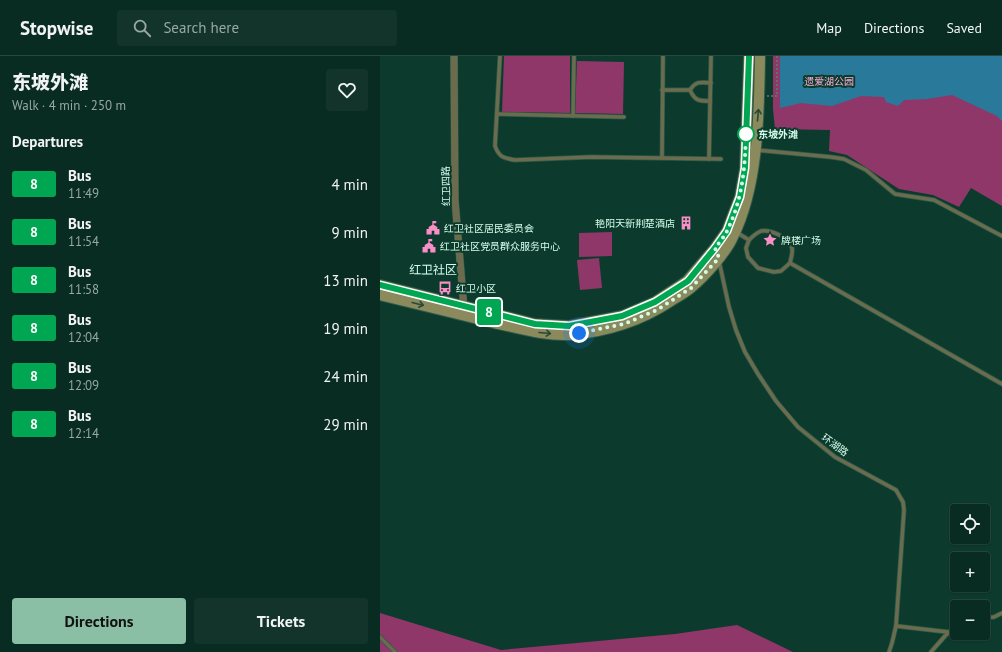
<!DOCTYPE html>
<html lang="en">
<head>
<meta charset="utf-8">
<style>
	body { margin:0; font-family:"PT Sans","Noto Sans SC",sans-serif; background:#12342a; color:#f1f3f6; height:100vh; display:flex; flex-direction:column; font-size:15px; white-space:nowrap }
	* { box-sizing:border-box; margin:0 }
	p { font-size:13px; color:#99a7a5 }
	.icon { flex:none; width:22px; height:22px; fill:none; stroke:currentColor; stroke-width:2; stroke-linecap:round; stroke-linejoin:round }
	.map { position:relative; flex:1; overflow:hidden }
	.details { display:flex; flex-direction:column; background:#092c22; width:380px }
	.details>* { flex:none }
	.badge { padding:0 8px; border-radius:3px; font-size:14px; line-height:26px }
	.buttons { position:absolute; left:570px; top:448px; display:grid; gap:8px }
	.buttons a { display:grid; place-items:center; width:40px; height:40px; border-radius:4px; background:#092c22; box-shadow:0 1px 3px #0004,0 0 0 1px #294840; font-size:20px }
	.you { position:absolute; width:20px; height:20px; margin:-10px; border:3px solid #fff; border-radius:50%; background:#1a73e8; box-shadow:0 0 0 6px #1a73e833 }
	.map>.badge { position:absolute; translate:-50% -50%; box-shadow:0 0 0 2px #fff }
	h2 { padding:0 12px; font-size:15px; line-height:36px }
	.round { display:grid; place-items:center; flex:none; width:42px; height:42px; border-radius:4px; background:#12342a }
	.headline { display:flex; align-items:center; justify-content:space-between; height:68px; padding:0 12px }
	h1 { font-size:19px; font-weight:800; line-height:30px }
	.cta { display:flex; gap:8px; margin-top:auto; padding:8px 12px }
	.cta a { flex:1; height:46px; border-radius:4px; background:#8abfa5; color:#111; font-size:16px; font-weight:800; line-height:46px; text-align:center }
	.cta a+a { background:#12342a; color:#f1f3f6 }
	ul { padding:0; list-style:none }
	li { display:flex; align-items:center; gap:12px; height:48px; padding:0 12px }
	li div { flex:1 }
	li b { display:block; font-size:15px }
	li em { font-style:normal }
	li .badge { min-width:44px; font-weight:700; text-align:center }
	header { display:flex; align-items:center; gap:24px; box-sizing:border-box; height:56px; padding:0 20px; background:#092c22; border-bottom:1px solid #294840 }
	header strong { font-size:19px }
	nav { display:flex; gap:22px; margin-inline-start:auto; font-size:14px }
	.search { width:280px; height:36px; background:#12342a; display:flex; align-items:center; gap:10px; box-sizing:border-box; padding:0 14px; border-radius:4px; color:#99a7a5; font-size:15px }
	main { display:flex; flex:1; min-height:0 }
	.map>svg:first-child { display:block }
</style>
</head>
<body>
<header>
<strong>Stopwise</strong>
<div class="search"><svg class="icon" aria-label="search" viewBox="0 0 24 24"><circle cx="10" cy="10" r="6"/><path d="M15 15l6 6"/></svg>Search here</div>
<nav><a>Map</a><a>Directions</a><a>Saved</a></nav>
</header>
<main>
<section class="details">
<div class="headline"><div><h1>东坡外滩</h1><p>Walk · 4 min · 250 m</p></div><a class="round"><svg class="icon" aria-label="heart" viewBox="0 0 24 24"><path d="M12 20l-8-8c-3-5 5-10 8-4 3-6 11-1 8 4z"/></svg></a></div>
<h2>Departures</h2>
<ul>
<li><span class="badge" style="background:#00a651;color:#fff">8</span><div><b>Bus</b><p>11:49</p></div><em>4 min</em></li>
<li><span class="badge" style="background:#00a651;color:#fff">8</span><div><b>Bus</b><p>11:54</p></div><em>9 min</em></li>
<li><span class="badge" style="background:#00a651;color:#fff">8</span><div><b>Bus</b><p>11:58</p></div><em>13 min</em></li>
<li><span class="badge" style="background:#00a651;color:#fff">8</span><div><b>Bus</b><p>12:04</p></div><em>19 min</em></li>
<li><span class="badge" style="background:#00a651;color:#fff">8</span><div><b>Bus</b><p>12:09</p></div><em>24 min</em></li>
<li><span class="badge" style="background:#00a651;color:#fff">8</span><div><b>Bus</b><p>12:14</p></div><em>29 min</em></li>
</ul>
<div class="cta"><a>Directions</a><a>Tickets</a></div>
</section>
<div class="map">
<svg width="622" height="596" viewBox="0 0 622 596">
	<rect width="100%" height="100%" fill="#0c3b2d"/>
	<g fill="#90376a">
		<polygon points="124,0 190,0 190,57 122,56"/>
		<polygon points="393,0 622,0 622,150 591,132 579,151 553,139 519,133 467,99 449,95 450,74 395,73 393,53"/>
		<polygon points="197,5 244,6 243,58 195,57"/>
		<polygon points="232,176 232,200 199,201 199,177"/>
		<polygon points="219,202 222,232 200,234 197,204"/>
		<polygon points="0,557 121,594 295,578 357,569 413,596 0,596"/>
	</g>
	<polygon fill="#297a9a" points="400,0 622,0 622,65 617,60 572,39 547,43 524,44 518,50 506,46 504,41 481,40 452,50 421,47 400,52"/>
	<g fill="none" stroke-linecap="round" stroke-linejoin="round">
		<g stroke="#2c5a4b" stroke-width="5">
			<g id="lane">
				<path d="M120 0 115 90C119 101 123 102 135 104L211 101 341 103"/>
				<polyline points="282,34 310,34"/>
				<path d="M330 45C319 45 315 45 310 34 316 25 320 26 331 27"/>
				<polyline points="117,58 244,61"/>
				<polyline points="193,60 194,0"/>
				<polyline points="377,94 451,101 464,103 486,114 515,138 554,144 622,180"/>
				<polyline points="282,102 283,0"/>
				<polyline points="329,103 331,0"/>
				<path d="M356 176 369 184C373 180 376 177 381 175 391 173 409 182 412 192 413 196 411 202 410 207L622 328"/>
				<polyline points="369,184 366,192 368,201 378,212 394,216 401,215 410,207"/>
				<polyline points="339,205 349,251 356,274 365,296 378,318 396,345 418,371 455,401 516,434 523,446 524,454 516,570 512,587 509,596"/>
				<polyline points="603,562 614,561 622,557"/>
				<polyline points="516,570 568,576"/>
				<polyline points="0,581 15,596"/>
				<polyline points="551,596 565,580 577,569"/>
			</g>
		</g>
		<g stroke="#2c5a4b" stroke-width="8">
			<polyline id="street" points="74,0 75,144 84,253"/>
		</g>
		<g stroke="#2c5a4b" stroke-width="12">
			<g id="secondary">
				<polyline points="0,229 155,268 189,270 242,260 275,246 307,225 335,192 347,175 353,159 360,141 365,112 369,0"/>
				<path d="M0 239C38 248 76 258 114 267 138 272 164 280 189 279 225 276 261 265 291 245 298 241 305 237 311 232 325 220 346 197 353 181 379 129 379 57 380 0"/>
			</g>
		</g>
		<polyline stroke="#558172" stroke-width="1.5" stroke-dasharray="2 2" stroke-linecap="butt" points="387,40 397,40 397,0"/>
		<use href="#lane" stroke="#6b6b4e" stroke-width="3.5"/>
		<use href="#street" stroke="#6b6b4e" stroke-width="7"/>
		<use href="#secondary" stroke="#8a8a5c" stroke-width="10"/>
	</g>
	<defs><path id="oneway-shaft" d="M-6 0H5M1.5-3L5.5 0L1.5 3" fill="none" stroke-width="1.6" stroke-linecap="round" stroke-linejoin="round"/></defs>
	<g stroke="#254b36">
		<use href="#oneway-shaft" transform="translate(378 59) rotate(-85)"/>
		<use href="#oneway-shaft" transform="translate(38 248) rotate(14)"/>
		<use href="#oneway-shaft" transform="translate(165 277) rotate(5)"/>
	</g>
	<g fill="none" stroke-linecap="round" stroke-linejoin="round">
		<g stroke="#fff" stroke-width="9">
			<polyline id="line" points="0,229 155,268 189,270 242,260 275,246 308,225 335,192 347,175 353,159 360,141 365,112 369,0"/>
		</g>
		<use href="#line" stroke="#00a651" stroke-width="6"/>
		<path stroke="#d4fceb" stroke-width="4" stroke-dasharray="0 7.2" d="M199 277 244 268 277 254 311 232 339 202 335 192C339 187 344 181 347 175 363 142 365 112 366 76V78"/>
	</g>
	<defs>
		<g id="building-bare" transform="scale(1.08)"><path d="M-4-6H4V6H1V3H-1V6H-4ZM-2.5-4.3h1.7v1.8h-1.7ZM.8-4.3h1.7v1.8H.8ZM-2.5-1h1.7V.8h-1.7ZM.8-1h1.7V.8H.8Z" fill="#fa8fc7" stroke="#0c3b2d" stroke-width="2.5" paint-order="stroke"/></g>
		<g id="civic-bare" transform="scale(1.08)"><path d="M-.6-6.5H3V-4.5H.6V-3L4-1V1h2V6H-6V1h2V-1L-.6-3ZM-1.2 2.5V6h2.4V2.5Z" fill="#fa8fc7" stroke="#0c3b2d" stroke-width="2.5" paint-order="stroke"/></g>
		<g id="sight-bare" transform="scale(1.08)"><path d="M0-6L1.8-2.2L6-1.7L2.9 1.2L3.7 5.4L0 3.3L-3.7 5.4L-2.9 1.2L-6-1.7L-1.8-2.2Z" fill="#fa8fc7" stroke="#0c3b2d" stroke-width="2.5" paint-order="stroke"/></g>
		<g id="bus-bare" transform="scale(1.08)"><path d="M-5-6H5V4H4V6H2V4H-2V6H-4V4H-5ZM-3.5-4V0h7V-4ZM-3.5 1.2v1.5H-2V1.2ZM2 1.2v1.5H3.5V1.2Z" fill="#fa8fc7" stroke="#0c3b2d" stroke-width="2.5" paint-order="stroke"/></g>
	</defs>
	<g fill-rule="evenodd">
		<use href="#building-bare" x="306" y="167"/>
		<use href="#civic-bare" x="53" y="172"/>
		<use href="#sight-bare" x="390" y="184"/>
		<use href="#civic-bare" x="49" y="190"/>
		<use href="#bus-bare" x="65" y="232"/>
	</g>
	<circle fill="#fff" stroke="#00a651" stroke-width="2" cx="366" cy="78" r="8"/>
	<g text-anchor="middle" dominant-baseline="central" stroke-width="4" stroke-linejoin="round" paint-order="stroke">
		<g font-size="10" fill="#fcaad3" stroke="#0c3b2d">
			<text x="449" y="25">遗爱湖公园</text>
		</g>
		<g font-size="10" font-weight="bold" fill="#d4fceb" stroke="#0c3b2d" text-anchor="start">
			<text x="378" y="78">东坡外滩</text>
		</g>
		<g font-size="10" fill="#d4fceb" stroke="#0c3b2d">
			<text transform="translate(66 130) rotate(-91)">红卫四路</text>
			<text transform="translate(455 389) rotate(36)">环湖路</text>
		</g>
		<g font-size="10" fill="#d4fceb" stroke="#0c3b2d" text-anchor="start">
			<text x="295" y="167" text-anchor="end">艳阳天新荆楚酒店</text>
			<text x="64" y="172">红卫社区居民委员会</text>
			<text x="401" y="184">牌楼广场</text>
			<text x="60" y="190">红卫社区党员群众服务中心</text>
			<text x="76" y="232">红卫小区</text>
		</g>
		<g font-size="12" fill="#d4fceb" stroke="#0c3b2d">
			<text x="53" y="213">红卫社区</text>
		</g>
	</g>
</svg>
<div class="buttons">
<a><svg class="icon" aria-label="locate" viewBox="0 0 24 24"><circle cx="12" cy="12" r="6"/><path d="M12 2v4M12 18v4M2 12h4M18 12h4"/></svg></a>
<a>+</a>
<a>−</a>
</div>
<div class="you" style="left:199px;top:277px"></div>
<b class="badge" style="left:109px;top:256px;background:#00a651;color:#fff">8</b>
</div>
</main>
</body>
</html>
